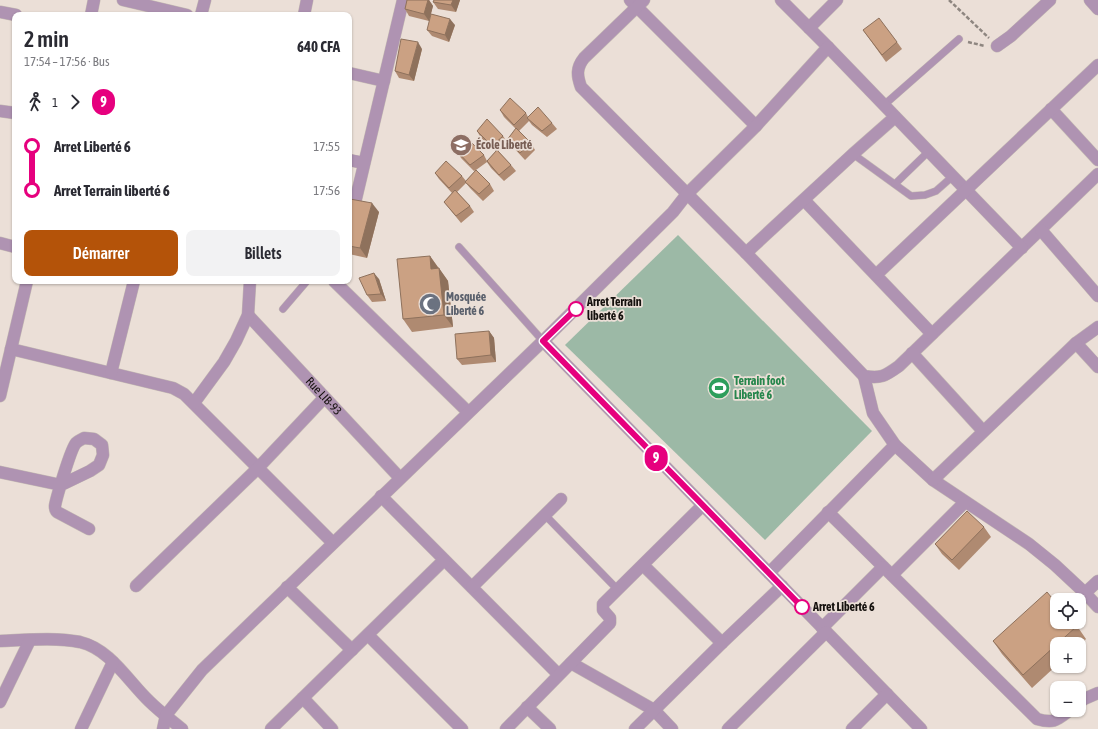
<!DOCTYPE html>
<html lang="fr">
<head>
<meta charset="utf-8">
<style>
	body { margin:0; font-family:"Asap Condensed",sans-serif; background:#f2f2f3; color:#2b2b33; height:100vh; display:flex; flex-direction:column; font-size:15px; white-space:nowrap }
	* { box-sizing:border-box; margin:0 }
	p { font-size:13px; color:#7c7c81 }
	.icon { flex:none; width:22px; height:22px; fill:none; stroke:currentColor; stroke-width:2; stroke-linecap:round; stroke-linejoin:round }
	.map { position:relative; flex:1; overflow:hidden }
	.panel { position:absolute; left:12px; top:12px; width:340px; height:272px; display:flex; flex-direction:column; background:#fff; border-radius:8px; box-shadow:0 1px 3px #0004 }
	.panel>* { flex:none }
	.badge { padding:0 8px; border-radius:13px; font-size:14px; line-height:26px }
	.buttons { position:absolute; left:1050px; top:593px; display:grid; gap:8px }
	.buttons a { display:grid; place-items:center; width:36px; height:36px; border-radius:8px; background:#fff; box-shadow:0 1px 3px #0004; font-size:20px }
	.map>.badge { position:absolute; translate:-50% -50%; box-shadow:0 0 0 2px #fff }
	.legs { display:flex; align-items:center; gap:6px; height:44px; padding:0 12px; font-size:13px }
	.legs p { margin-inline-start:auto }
	.overview { display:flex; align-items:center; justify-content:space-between; height:68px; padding:0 12px }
	h1 { font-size:22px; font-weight:600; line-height:30px }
	.button { display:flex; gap:8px; margin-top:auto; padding:8px 12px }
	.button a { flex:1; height:46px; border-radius:8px; background:#b45309; color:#fff; font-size:16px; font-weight:600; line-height:46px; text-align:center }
	.button a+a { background:#f2f2f3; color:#2b2b33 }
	ul { padding:0 12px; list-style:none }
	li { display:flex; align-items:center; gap:14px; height:44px; font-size:15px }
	li i { display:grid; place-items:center; width:6px; height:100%; margin:0 5px; background:currentColor }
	li i::after { content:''; width:10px; height:10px; margin:-5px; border:3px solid; border-radius:50%; background:#fff }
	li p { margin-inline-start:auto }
	li:first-child i { background:linear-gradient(#0000 50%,currentColor 0) }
	li:last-child i { background:linear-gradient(currentColor 50%,#0000 0) }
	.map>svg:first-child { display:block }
</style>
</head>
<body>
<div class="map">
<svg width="1098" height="729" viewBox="0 0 1098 729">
	<rect width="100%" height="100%" fill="#ebdfd7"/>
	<polygon fill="#9cb9a6" points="678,235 872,431 765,540 565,345"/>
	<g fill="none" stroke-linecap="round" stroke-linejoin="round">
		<g stroke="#c4bab3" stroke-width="8">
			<g id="service">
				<polyline points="884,105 959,39"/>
				<polyline points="853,154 911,196 925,195 936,191 953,176"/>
				<polyline points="895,184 928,152"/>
				<polyline points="459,247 543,341"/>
				<polyline points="283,309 307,281"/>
				<polyline points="545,515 618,590"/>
			</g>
		</g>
		<g stroke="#c4bab3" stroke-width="13">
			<g id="minor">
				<polyline points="123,0 187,15"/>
				<polyline points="630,0 756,126"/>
				<path d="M644 0 584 58C576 68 577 76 581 87L746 253 864 376C881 379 885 376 899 366L1098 174"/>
				<polyline points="781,0 828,47 1022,248"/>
				<polyline points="1090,0 1098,9"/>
				<polyline points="0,12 16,15"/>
				<polyline points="201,15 205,0"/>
				<polyline points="304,15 307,0"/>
				<polyline points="809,28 837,0"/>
				<polyline points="997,46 1011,36 1050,0"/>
				<polyline points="349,73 384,81"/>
				<polyline points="1051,109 1098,160"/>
				<polyline points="0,111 15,113"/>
				<polyline points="349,160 364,163"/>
				<polyline points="804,200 932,334"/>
				<polyline points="349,228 403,0"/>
				<polyline points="1041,230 1098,296"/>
				<polyline points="0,243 15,247"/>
				<polyline points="746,253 853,154 895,117"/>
				<polyline points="876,275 1098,65"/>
				<polyline points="334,281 468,412"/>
				<path id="s1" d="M248 315 400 478"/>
				<polyline points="1098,327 1076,343 1098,367"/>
				<polyline points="543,341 921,729"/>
				<polyline points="11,349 173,388 184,394 333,543"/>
				<polyline points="912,353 983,431"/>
				<polyline points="111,373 134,281"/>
				<polyline points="864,376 873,413 895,445 933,480 1029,544 1055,565 1085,593"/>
				<polyline points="194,403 224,362 236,341 248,315 250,281"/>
				<path d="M0 472 61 485 90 471 99 465 103 455 102 445 94 439 84 438C82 439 78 441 76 443 71 448 56 499 55 506 55 510 55 509 57 512L89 529"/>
				<polyline points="933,480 1076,343"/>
				<polyline points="381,496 558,674"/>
				<path d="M828 512 1037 719C1054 724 1057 720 1070 710"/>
				<polyline points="643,565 722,643"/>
				<polyline points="769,573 895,445"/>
				<polyline points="892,575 965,502"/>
				<polyline points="1098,581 1085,593 1098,607"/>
				<polyline points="136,586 258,468 324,398"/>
				<polyline points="287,587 352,650"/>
				<polyline points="472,587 561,499"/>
				<polyline points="822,628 883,567"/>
				<polyline points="368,635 462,729"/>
				<path d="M0 641C26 640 54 637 80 642 110 649 128 681 149 701 159 711 171 720 182 729"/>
				<polyline points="571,663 654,710 672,729"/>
				<polyline points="303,698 332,729"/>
				<polyline points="0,702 30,640"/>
				<polyline points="1079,703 1084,699 1098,693"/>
				<polyline points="527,707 550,729"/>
				<polyline points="81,729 113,662"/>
				<polyline points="163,729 166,715 202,670 543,341 673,212 687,194 756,126 828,47"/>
				<polyline points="271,729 444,560"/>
				<polyline points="506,729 610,623 610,618 603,610 603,604 703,505"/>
				<polyline points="635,729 722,643 782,586"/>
				<polyline points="728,729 826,632"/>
				<polyline points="852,729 887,694"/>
			</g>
		</g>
		<g stroke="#c4bab3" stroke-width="13">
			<g id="tertiary">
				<polyline points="91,15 94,0"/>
				<polyline points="0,396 27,281"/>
			</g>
		</g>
		<g stroke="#8e8680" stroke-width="2.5" stroke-dasharray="4 2" stroke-linecap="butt">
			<polyline points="949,0 989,38"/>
			<polyline points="968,42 985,46"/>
		</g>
		<use href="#service" stroke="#af93b2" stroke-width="7"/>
		<use href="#minor" stroke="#af93b2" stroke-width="12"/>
		<use href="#tertiary" stroke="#af93b2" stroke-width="12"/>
	</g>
	<g fill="#af8a71">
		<polygon points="407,0 429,0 433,6 429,21 409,16 405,9"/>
		<polygon points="434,0 460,0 456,12 438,9 433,2"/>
		<polygon points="455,25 449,42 432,36 427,30"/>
		<polygon points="863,30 897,42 902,49 886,62"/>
		<polygon points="422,49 414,81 399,78 395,71"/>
		<polygon points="500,110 526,113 528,117 552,123 557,129 547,137 532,125 529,121 519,131 531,143 535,150 525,160 512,146 507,140 516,129 504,117"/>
		<polygon points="477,131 503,136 508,143 498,151 511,165 516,171 504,181 491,168 487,162 476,170 490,184 494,191 483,201 470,188 466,183 457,192 470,206 474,212 461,223 444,202 452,193 439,179 435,173 462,176 466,181 476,170 474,171 461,158 457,151 484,155 487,161 496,151 481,138"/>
		<polygon points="349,202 379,212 367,258 349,254"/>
		<polygon points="430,256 448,281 453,327 412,332 403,319"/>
		<polygon points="379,279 386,301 372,302 367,295"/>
		<polygon points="489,331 494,338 496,362 462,365 457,359"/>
		<polygon points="984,527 991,537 959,570 942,554 935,544"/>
		<polygon points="1077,626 1086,639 1079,646 1079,644 1057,644 1057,665 1032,688 1002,654 993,641"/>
	</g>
	<g fill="#8e715c">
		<polygon points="428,0 429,0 433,6 429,21 424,14"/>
		<polygon points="453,0 460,0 456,12 451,5"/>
		<polygon points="450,19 455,25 449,42 445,35"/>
		<polygon points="418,42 422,49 414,81 409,75"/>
		<polygon points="372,203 379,212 367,258 360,248"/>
		<polygon points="430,256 439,269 431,269"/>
		<polygon points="439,268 448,281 453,327 444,315"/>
		<polygon points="374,273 379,279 386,301 381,294"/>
		<polygon points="489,331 494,338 496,362 491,355"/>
	</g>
	<g fill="#cba183" stroke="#8e715c">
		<polygon points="407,0 428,0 424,14 405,9"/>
		<polygon points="434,0 453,0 451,5 433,2"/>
		<polygon points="431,14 450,19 445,35 427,30"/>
		<polygon points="879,18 897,42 882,55 863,30"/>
		<polygon points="401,39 418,42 409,75 395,71"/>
		<polygon points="510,98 526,113 514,125 500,110"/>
		<polygon points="538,107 552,123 542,131 527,118"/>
		<polygon points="487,119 503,136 492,146 477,131"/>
		<polygon points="516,128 531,143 520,153 507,140"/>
		<polygon points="468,139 484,155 470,165 457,151"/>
		<polygon points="497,150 511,165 499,175 487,161"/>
		<polygon points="446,161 462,176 449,188 435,173"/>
		<polygon points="476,170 490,184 479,194 465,182"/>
		<polygon points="455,190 470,206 456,216 444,202"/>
		<polygon points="350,199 372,203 360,248 349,246 349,202"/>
		<polygon points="430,256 431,269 439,268 444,315 403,319 397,259"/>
		<polygon points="374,273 381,294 367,295 359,278"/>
		<polygon points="489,331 491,355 457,359 455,334"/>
		<polygon points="967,511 984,527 952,560 935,544"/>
		<polygon points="1047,592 1057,604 1057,622 1073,622 1077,626 1023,675 993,641"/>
	</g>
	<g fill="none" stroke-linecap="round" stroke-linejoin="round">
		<g stroke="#fff" stroke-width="9">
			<polyline id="line-1" points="576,309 543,341 802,607"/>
		</g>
		<use href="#line-1" stroke="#e6007e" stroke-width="6"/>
	</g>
	<defs>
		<g id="school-disc" transform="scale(1.15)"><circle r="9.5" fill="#8d6e63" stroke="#ebdfd7"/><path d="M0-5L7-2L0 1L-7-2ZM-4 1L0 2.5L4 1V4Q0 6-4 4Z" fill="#fff"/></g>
		<g id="mosque-disc" transform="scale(1.15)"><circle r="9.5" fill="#6b7280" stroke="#ebdfd7"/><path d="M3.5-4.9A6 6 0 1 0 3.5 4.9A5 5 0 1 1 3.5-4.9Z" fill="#fff"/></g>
		<g id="stadium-disc" transform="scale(1.15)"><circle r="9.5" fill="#2e9e5b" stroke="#ebdfd7"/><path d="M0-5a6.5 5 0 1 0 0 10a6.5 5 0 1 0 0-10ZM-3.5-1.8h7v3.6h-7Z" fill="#fff"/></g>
	</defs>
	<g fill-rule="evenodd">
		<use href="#school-disc" x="461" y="145"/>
		<use href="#mosque-disc" x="430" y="304"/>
		<use href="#stadium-disc" x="719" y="388"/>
	</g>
	<g fill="#fff" stroke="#e6007e" stroke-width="2">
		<circle cx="576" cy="309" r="7"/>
		<circle cx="802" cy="607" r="7"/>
	</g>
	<g text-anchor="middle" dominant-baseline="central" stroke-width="3.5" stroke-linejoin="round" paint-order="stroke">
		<g font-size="12" font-weight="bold" fill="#785e54" stroke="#ebdfd7" text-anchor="start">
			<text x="476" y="145">École Liberté</text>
		</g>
		<g font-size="12" font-weight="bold" fill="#5b616d" stroke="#ebdfd7" text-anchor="start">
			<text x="446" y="297">Mosquée<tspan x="446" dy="14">Liberté 6</tspan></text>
		</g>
		<g font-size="12" font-weight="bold" fill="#15110e" stroke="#ebdfd7" text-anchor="start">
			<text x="587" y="302">Arret Terrain<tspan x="587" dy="14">liberté 6</tspan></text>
			<text x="813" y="607">Arret Liberté 6</text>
		</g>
		<g font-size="12" font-weight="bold" fill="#27864d" stroke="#ebdfd7" text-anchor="start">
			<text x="734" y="381">Terrain foot<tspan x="734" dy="14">Liberté 6</tspan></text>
		</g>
		<g font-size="12" fill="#15110e" stroke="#ebdfd7">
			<text stroke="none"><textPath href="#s1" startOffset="111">Rue LIB-93</textPath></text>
		</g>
	</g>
</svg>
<div class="buttons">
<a><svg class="icon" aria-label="locate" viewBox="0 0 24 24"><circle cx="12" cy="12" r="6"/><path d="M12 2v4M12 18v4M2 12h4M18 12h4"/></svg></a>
<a>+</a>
<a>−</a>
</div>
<b class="badge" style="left:656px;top:458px;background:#e6007e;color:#fff">9</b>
<section class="panel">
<div class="overview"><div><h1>2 min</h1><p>17:54 – 17:56 · Bus</p></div><b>640 CFA</b></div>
<div class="legs"><svg class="icon" aria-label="walk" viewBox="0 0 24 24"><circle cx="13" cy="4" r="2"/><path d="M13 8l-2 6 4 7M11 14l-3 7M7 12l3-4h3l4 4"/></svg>1<svg class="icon" aria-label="forward" viewBox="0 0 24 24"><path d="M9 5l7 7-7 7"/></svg><b class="badge" style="background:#e6007e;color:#fff">9</b></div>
<ul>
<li><i style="color:#e6007e"></i><b>Arret Liberté 6</b><p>17:55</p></li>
<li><i style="color:#e6007e"></i><b>Arret Terrain liberté 6</b><p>17:56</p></li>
</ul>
<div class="button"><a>Démarrer</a><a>Billets</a></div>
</section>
</div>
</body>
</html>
